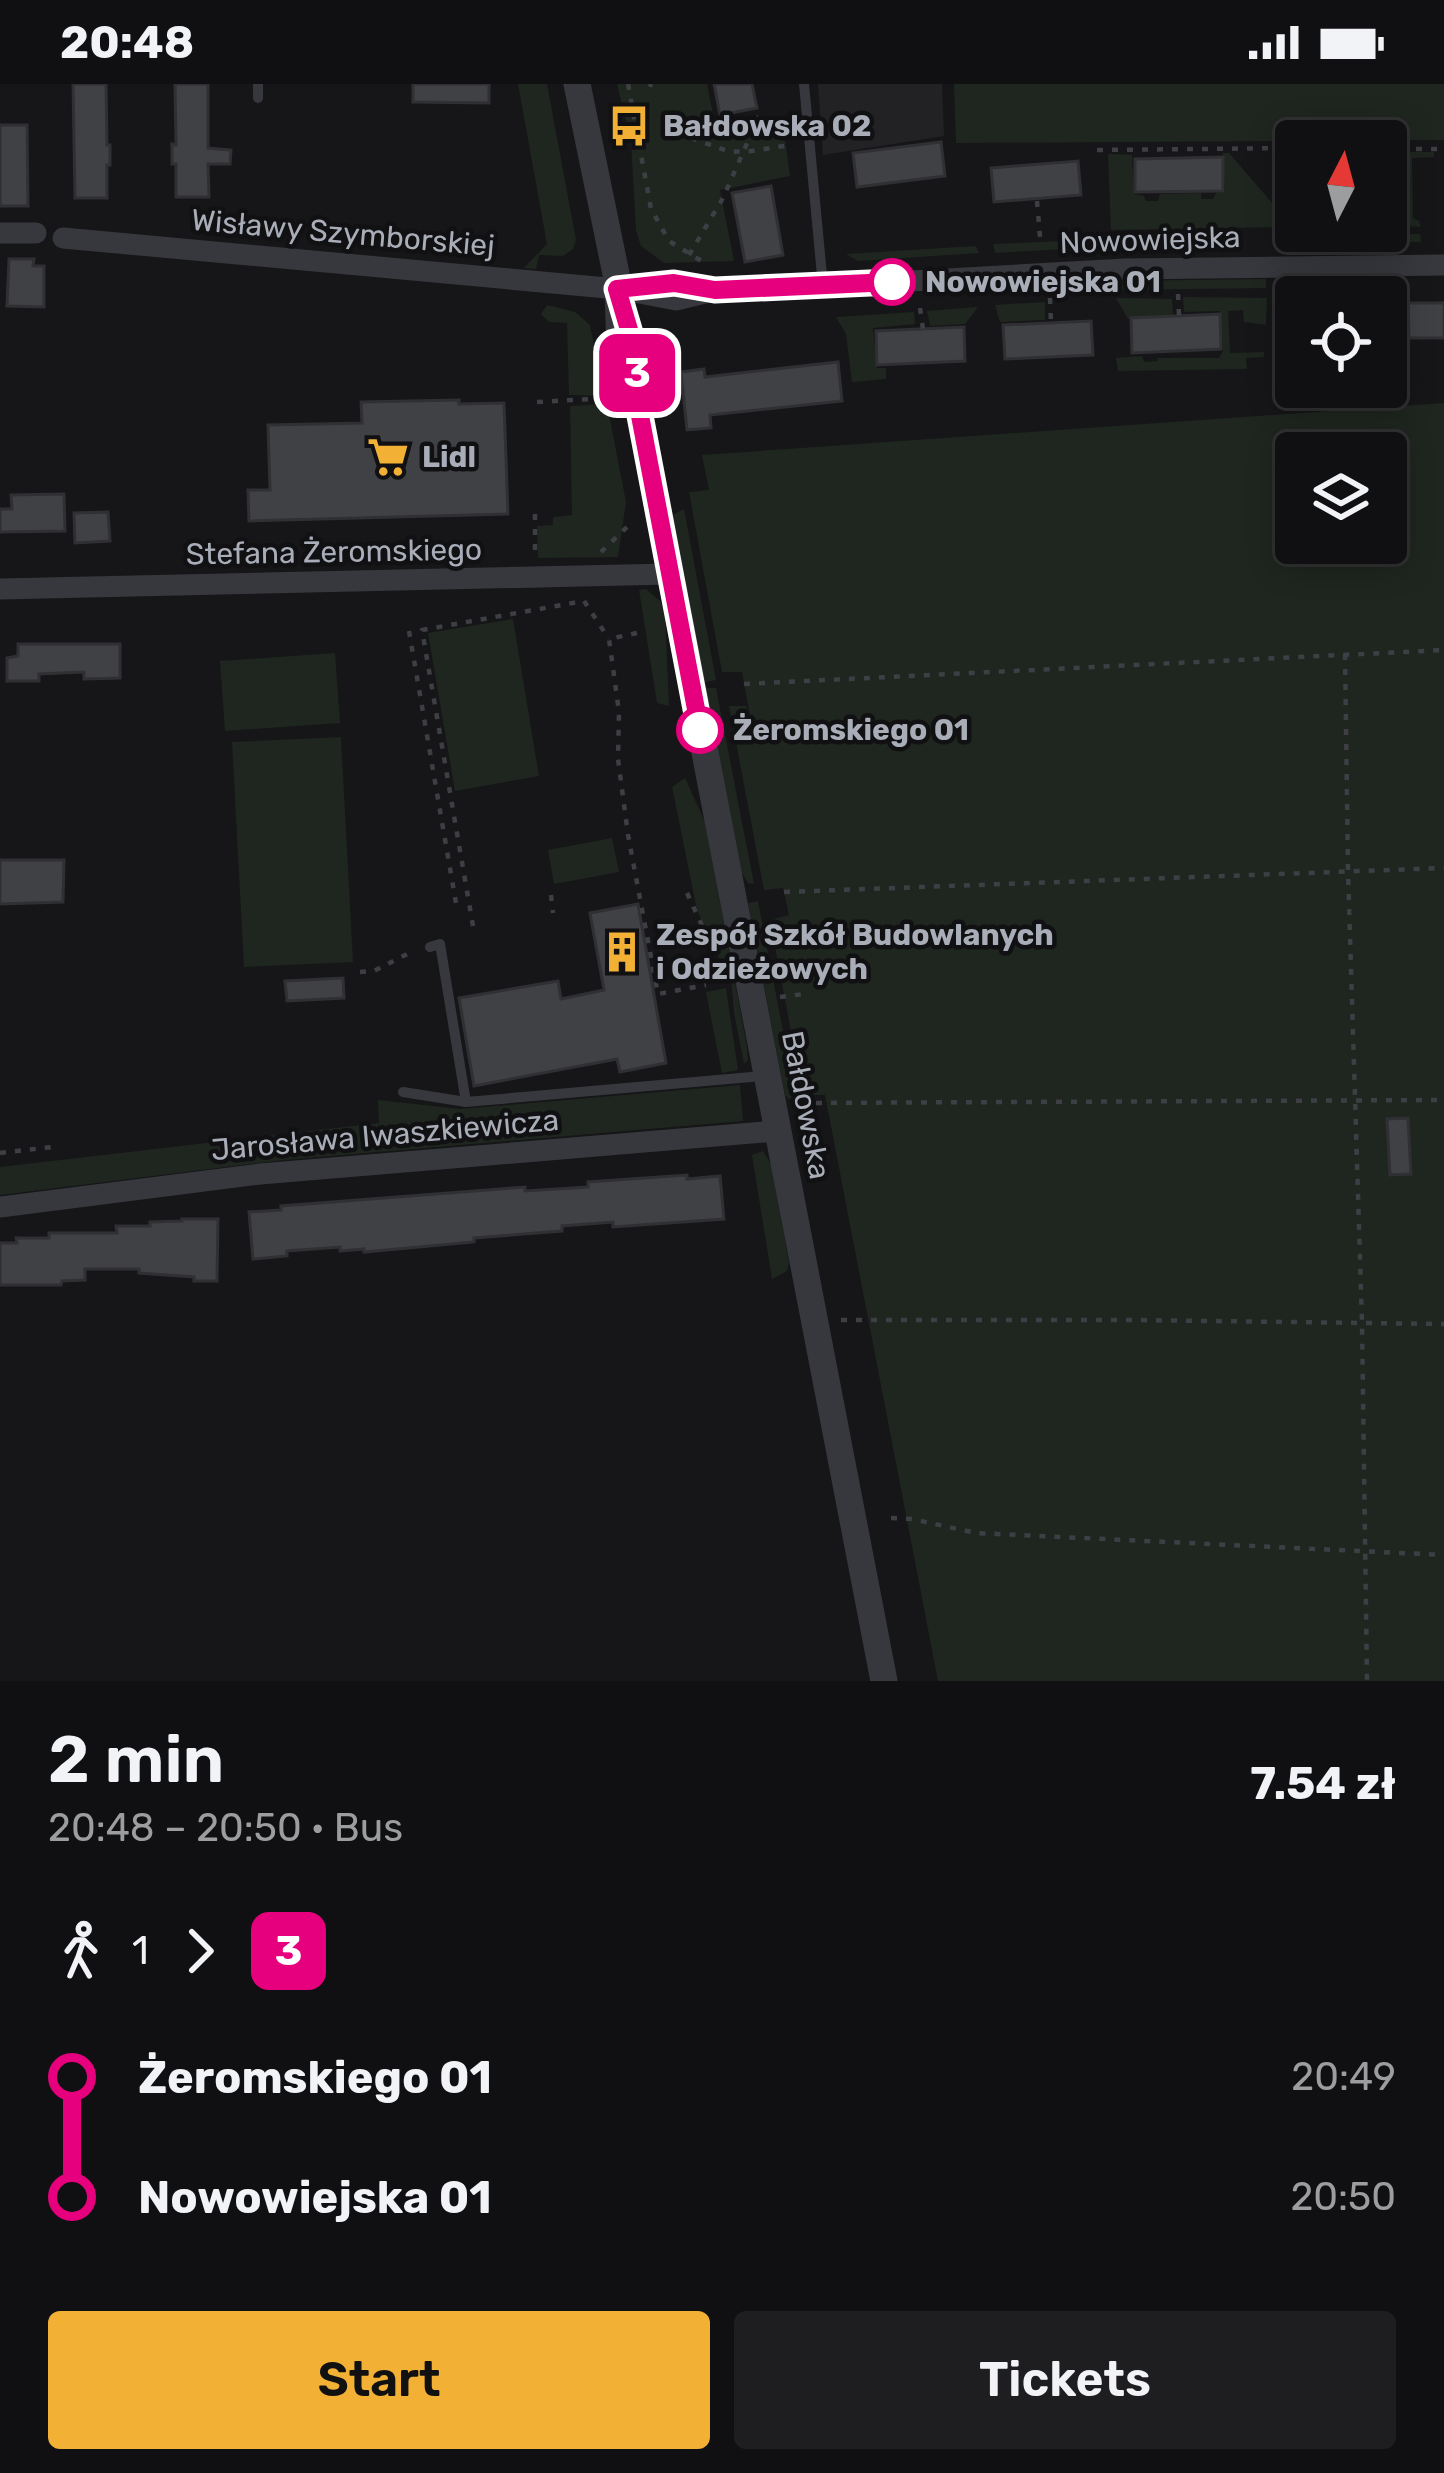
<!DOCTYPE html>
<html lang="en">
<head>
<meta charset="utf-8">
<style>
	body { margin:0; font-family:Rubik,sans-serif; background:#1e1e20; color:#f1f3f6; height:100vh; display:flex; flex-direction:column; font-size:45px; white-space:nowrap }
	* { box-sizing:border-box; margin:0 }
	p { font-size:39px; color:#9c9d9f }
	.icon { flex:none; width:66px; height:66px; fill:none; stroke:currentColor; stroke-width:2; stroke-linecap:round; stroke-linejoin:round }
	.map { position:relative; height:1597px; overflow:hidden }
	.drawer { display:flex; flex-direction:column; background:#101012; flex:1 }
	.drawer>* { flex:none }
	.badge { padding:0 24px; border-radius:18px; font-size:42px; line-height:78px }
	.needle { width:78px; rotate:6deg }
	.fabs { position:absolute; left:1275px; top:36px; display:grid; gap:24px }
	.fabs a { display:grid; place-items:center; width:132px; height:132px; border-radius:12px; background:#101012; box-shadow:0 6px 30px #0003,0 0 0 3px #303032; font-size:60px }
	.map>.badge { position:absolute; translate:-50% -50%; box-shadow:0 0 0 6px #fff }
	.legs { display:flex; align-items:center; gap:18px; height:132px; padding:0 48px; font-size:39px }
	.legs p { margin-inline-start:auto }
	.summary { display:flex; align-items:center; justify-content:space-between; height:204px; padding:0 48px }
	h1 { font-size:66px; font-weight:600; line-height:90px }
	.primary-button { display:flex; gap:24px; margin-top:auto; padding:24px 48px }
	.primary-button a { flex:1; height:138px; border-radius:12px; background:#f2b134; color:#111; font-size:48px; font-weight:600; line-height:138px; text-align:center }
	.primary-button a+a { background:#1e1e20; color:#f1f3f6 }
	ul { padding:0 48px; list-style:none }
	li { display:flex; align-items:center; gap:42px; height:120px; font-size:45px }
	li i { display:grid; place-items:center; width:18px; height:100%; margin:0 15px; background:currentColor }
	li i::after { content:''; width:30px; height:30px; margin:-15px; border:9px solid; border-radius:50%; background:#101012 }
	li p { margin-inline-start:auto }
	li:first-child i { background:linear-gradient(#0000 50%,currentColor 0) }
	li:last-child i { background:linear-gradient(currentColor 50%,#0000 0) }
	.status { display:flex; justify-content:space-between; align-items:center; height:84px; padding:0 60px; background:#101012; direction:ltr }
	.status svg { height:33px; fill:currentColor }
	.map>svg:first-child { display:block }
</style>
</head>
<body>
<div class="status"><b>20:48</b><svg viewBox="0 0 49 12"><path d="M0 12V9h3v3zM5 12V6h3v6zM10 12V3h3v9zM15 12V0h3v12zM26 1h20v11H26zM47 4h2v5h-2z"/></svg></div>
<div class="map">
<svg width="1444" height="1597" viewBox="0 0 1444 1597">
	<rect width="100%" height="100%" fill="#161618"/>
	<polygon fill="#222225" points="818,0 942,0 944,52 823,71"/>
	<g fill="#1e261f" fill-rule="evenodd">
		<polygon points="518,0 547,0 576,156 573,165 563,172 539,171 536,185 524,184 547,160"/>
		<polygon points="617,0 707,0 716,45 782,34 790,92 720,106 734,177 664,179 641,162 636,147 631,58"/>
		<polygon points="954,0 1444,0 1444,56 956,59"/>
		<polygon points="1406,68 1434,68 1434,73 1412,74 1413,134 1419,137 1421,143 1406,142"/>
		<polygon points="1223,69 1229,69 1293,143 1111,146 1108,70 1132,71 1134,110 1144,112 1146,117 1158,117 1160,110 1201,109 1201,115 1213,115 1216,109 1225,108"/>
		<polygon points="1308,150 1420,150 1421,158 1309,159"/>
		<polygon points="1113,155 1114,162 995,169 993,160"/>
		<polygon points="976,162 979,169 858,177 846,170"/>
		<polygon points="1266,195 1266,204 1112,206 1115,197"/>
		<polygon points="1183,213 1267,214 1266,241 1244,238 1243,226 1228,227 1230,269 1264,268 1264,273 1246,274 1247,285 1118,287 1116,274 1142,272 1144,278 1158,277 1157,274 1219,274 1223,267 1220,227 1184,228"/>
		<polygon points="1116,214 1172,215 1173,231 1128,235"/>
		<polygon points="1045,218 1045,236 1000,238 995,221"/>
		<polygon points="547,221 575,228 590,241 604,312 569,311 567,239 549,238 541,230"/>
		<polygon points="978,223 965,240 930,242 927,227"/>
		<polygon points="914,228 915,240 873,244 877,284 886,284 886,295 852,298 846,250 836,233"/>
		<path d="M1444 319V1597H938L825 1011H803L770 836 789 831 783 804 764 806 729 622H746L750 632 742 588H722L689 408 709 406 702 371ZM1296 369H1386V459H1296Z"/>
		<polygon points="607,320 626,418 618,473 538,474 537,442 553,441 553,433 572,431 570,322"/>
		<polygon points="684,425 716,596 701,599 673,431"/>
		<polygon points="646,505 661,518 665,528 669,622 657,619 639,506"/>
		<polygon points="513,535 539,692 455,707 428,549"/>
		<polygon points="335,569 340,639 225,647 220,577"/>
		<polygon points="705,604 716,604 754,800 748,799 741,787"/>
		<polygon points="341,653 353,878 244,883 232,658"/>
		<polygon points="685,694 705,738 747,963 748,976 744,980 734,929 731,894 728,893 697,826 672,703"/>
		<polygon points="612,754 619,788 554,800 548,766"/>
		<polygon points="758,817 796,1014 789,1015 785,1011 748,819"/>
		<polygon points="726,904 738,986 722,989 706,908"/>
		<polygon points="740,1001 743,1037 283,1076 0,1111 0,1083 379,1039 378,1016 460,1025"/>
		<polygon points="763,1067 771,1080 789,1179 787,1187 772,1195 752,1071"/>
	</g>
	<g fill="#404145" stroke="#303034" stroke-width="3">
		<polygon points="73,0 106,0 107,61 110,61 110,81 107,81 107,114 75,114"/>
		<polygon points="175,0 208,0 208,64 231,66 230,80 208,80 209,113 176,113 176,80 172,80 172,60 176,61"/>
		<polygon points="413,0 489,0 489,19 413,18"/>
		<polygon points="714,0 752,0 757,24 720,31"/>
		<polygon points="0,41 27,41 28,122 0,122"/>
		<polygon points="941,58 945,92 857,103 853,69"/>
		<polygon points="1223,73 1223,107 1135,108 1135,75"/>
		<polygon points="1078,77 1081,111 994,118 991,84"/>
		<polygon points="771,102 783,171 745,178 732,109"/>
		<polygon points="9,175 34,175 33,182 44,182 44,223 7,222"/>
		<polygon points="1408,219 1444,219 1444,254 1409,254"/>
		<polygon points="1220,230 1221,265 1132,269 1131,234"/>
		<polygon points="1091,237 1093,271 1005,275 1003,241"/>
		<polygon points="964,243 965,277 877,281 876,247"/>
		<polygon points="838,278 842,317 710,331 711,344 687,346 681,288 704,285 705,293"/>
		<polygon points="459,316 459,320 504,319 508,430 249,437 248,406 270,406 268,341 362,339 361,318"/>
		<polygon points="64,410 65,447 0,448 0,425 12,425 11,411"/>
		<polygon points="108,428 110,457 75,459 74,429"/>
		<polygon points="18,560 120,560 120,594 84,595 84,588 39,590 39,597 7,597 7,574 18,572"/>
		<polygon points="0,776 64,776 63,818 0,820"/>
		<polygon points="638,820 666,979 620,988 617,975 474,1002 459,914 558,897 561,915 604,906 590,829"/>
		<polygon points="343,894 344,914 287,917 285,897"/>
		<polygon points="1408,1034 1411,1090 1390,1091 1387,1035"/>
		<polygon points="687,1091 687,1095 720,1092 724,1135 613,1143 613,1138 562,1142 562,1147 474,1154 474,1158 364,1168 364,1165 340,1167 340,1163 287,1167 287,1172 253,1175 249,1128 281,1126 281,1122 525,1103 525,1107 588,1103 588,1098"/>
		<polygon points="182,1135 218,1135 217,1197 194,1197 194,1193 139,1189 139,1185 85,1185 85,1196 62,1197 61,1201 0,1201 0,1159 17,1159 16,1154 49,1154 49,1149 117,1149 116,1142 150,1142 150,1138 182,1137"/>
	</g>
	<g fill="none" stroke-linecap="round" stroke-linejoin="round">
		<g stroke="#3d3f44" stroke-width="4.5" stroke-dasharray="6 9" stroke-linecap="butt">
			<polyline points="628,0 651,125 669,157 708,181"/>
			<polyline points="650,3 651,0"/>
			<polyline points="677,49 730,68 752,67 790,61"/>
			<polyline points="1386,65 1444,65"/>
			<polyline points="1402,65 1404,146"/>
			<polyline points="1097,66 1296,64"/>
			<polyline points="1037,117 1040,153"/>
			<polyline points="689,171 723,114 759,32"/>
			<polyline points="1368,208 1368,213"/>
			<polyline points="1178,210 1179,232"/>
			<polyline points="1050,214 1051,239"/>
			<polyline points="920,224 923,245"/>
			<polyline points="537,318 609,314"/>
			<polyline points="535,430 535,470"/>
			<polyline points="601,468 627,443"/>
			<polyline points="409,547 457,825"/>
			<polyline points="637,549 609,555 619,628 618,675 628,751 658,910 706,901"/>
			<polyline points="1345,570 1348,787 1362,1239 1367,1597"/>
			<polyline points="744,600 1444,566"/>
			<polyline points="784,808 1444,784"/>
			<polyline points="687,809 717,874"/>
			<polyline points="551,811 553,829"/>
			<polyline points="473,842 422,546 584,517 609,555"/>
			<polyline points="360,888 374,887 413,867"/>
			<polyline points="780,913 804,910"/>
			<polyline points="801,1019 1444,1016"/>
			<polyline points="0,1069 52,1063"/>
			<polyline points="841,1236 1132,1236 1444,1240"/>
			<polyline points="891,1434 912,1435 976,1449 1444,1471"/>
		</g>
		<g stroke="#37383d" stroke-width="10">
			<polyline points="804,0 823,202"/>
			<polyline points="258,14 258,0"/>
			<polyline points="430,863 440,860 466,1018 763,992"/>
			<polyline points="403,1008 466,1018"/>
		</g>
		<g stroke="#37383d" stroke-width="21">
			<polyline points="0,149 36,149"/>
			<polyline points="63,154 618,205 676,216 709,208"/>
			<polyline points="618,205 674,199 715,206 823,202 1125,185 1444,181"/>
			<polyline points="0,505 670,490"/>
			<polyline points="0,1123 260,1090 777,1047"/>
		</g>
		<g stroke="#37383d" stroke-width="27">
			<polyline points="577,0 622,219"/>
			<polyline points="618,205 620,268 637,316 884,1597"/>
		</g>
	</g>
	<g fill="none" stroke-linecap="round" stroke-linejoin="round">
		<g stroke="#fff" stroke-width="27">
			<polyline id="line-1" points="700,646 637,316 635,266 617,205 674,199 715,206 892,198"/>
		</g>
		<use href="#line-1" stroke="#e6007e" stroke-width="18"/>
	</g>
	<defs>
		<g id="bus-bare" transform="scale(3.24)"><path d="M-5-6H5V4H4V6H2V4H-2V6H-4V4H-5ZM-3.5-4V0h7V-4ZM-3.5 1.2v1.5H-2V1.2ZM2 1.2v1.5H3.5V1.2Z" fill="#f2b134" stroke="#111113" stroke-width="2.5" paint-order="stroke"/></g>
		<g id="supermarket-bare" transform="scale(3.24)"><path d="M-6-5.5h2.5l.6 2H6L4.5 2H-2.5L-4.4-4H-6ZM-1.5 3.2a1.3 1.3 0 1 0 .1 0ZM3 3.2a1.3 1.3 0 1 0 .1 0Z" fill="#f2b134" stroke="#111113" stroke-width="2.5" paint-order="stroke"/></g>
		<g id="building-bare" transform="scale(3.24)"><path d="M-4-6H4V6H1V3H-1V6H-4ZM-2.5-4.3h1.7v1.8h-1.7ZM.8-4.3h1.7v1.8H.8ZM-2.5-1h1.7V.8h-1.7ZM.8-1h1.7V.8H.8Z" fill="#f2b134" stroke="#111113" stroke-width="2.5" paint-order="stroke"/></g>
	</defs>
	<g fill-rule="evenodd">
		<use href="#bus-bare" x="629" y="42"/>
		<use href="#supermarket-bare" x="388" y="373"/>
		<use href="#building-bare" x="622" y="868"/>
	</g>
	<g fill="#fff" stroke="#e6007e" stroke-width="6">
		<circle cx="892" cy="198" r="21"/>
		<circle cx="700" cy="646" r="21"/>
	</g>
	<g text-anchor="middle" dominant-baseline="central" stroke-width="9" stroke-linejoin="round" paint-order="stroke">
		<g font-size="30" font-weight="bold" fill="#a8adb8" stroke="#111113" text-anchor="start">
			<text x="663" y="42">Bałdowska 02</text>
			<text x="422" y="373">Lidl</text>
			<text x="656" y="851">Zespół Szkół Budowlanych<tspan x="656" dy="34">i Odzieżowych</tspan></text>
		</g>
		<g font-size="30" fill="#a8adb8" stroke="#111113">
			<text transform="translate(343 149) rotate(5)">Wisławy Szymborskiej</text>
			<text transform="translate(1150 156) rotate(-2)">Nowowiejska</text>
			<text transform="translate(334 468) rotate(-1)">Stefana Żeromskiego</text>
			<text transform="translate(806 1021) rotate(79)">Bałdowska</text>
			<text transform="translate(385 1051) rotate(-5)">Jarosława Iwaszkiewicza</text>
		</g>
		<g font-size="30" font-weight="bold" fill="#a8adb8" stroke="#111113" text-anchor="start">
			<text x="925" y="198">Nowowiejska 01</text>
			<text x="733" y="646">Żeromskiego 01</text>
		</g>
	</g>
</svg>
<div class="fabs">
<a><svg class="needle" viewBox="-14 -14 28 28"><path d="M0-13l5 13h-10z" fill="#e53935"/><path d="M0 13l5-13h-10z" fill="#9c9d9f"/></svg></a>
<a><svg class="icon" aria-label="locate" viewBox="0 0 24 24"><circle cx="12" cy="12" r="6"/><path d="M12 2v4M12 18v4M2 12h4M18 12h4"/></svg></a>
<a><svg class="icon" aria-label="layers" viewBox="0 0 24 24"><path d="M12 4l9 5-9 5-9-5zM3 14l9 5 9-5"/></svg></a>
</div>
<b class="badge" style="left:637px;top:289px;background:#e6007e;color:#fff">3</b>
</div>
<section class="drawer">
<div class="summary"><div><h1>2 min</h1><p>20:48 – 20:50 · Bus</p></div><b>7.54 zł</b></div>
<div class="legs"><svg class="icon" aria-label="walk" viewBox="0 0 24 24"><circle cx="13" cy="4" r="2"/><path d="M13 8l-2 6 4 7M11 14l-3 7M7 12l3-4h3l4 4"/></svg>1<svg class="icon" aria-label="forward" viewBox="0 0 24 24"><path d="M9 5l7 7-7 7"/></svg><b class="badge" style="background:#e6007e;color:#fff">3</b></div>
<ul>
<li><i style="color:#e6007e"></i><b>Żeromskiego 01</b><p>20:49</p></li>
<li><i style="color:#e6007e"></i><b>Nowowiejska 01</b><p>20:50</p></li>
</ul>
<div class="primary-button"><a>Start</a><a>Tickets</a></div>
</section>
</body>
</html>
